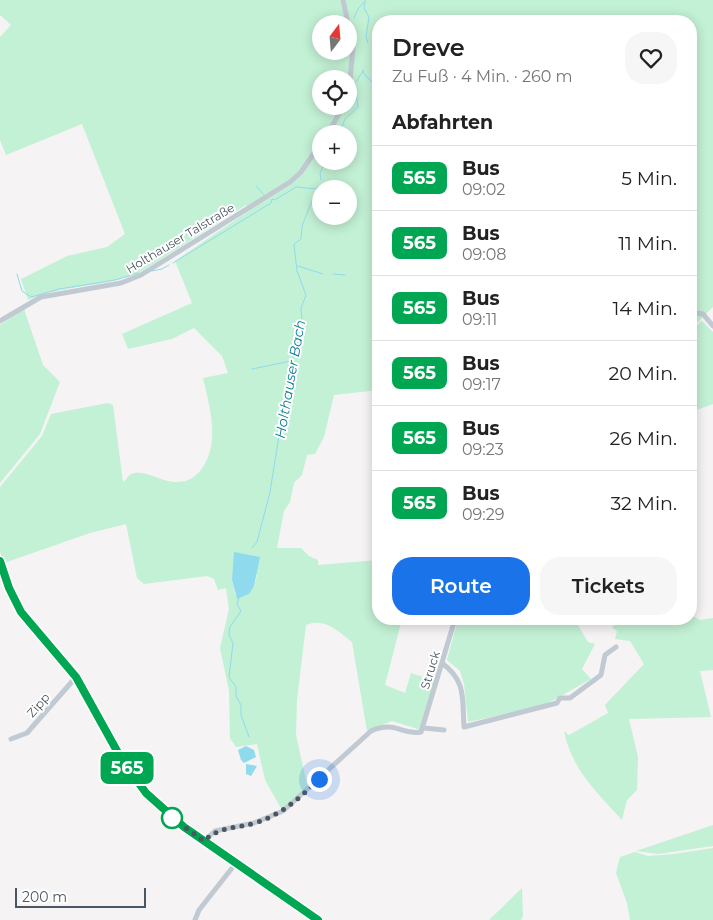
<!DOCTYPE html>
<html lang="de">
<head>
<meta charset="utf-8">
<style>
	body { margin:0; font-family:Montserrat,sans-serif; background:#f6f6f6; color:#222; height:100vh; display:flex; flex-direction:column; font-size:19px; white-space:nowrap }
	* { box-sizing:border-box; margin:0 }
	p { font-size:16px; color:#767676 }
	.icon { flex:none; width:28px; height:28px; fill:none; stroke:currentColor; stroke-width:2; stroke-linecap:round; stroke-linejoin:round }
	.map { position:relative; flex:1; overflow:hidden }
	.panel { position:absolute; left:372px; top:15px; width:325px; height:610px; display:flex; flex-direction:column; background:#fff; border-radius:20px; box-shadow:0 2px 12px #0003 }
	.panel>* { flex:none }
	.badge { padding:0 10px; border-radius:8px; font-size:18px; line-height:32px }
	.needle { width:32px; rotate:16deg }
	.buttons { position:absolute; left:312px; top:15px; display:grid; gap:10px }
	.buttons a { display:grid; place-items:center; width:45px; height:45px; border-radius:50%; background:#fff; box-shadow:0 2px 12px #0003; font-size:25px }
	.scale { position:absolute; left:15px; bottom:12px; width:131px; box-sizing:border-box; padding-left:5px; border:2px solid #4a5661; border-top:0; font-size:14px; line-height:18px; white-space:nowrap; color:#4a5661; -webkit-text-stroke:4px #fff; paint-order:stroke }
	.you { position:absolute; width:25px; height:25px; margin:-12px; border:4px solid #fff; border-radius:50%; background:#1a73e8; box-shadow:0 0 0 8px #1a73e833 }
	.map>.badge { position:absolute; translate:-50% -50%; box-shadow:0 0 0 2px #fff }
	h2 { padding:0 20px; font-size:19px; line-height:45px }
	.round { display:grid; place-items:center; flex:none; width:52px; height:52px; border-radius:20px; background:#f6f6f6 }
	.headline { display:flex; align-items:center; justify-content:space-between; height:85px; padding:0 20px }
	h1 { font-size:24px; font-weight:600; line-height:38px }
	.action { display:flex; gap:10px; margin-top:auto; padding:10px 20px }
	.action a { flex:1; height:58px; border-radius:20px; background:#1a73e8; color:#fff; font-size:20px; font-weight:600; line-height:58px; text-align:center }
	.action a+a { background:#f6f6f6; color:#222 }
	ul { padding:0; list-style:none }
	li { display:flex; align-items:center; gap:15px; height:65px; padding:0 20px; border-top:1px solid #e0e0e0 }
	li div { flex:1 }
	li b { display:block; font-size:19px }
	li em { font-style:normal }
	li .badge { min-width:55px; font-weight:700; text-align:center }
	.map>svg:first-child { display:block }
</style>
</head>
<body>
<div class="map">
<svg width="713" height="920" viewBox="0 0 713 920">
	<rect width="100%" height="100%" fill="#f5f3f3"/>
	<g fill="#c3f1d5" fill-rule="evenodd">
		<path d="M0 0H713V307L691 329V21H379V390L334 395 324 437 315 454 307 455 302 475 294 483 290 502 284 511 277 548H301L309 556 318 560V565L379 560V619H402L385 685 405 693 411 673 435 681 421 730 392 721 367 731 352 642C338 631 325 617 306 625L297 700 296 735 308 789 282 810 265 780 257 744 236 747 230 738 229 691 220 648 229 609 226 588 218 590 214 579 207 576 144 584 137 578 126 524 90 533 4 563 0 552V487L42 436 51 414 108 403 113 405 123 482C126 480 128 476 131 474 143 469 161 481 173 482 186 482 192 480 200 471 221 445 210 408 203 378L228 373 222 356 194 328 172 339 128 349 122 334 192 303 175 261 250 210 246 205 139 273C102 288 65 284 28 300L21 279 67 256 107 247 125 234 82 124 6 155 0 140V37L11 25 0 15ZM321 24H349V51H321ZM321 79H349V106H321ZM321 134H349V161H321ZM321 189H349V216H321ZM235 567 257 575 254 586 246 596 235 595 232 580Z"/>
		<polygon points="24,309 43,365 60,382 40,434 0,483 0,325"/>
		<polygon points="702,321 713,332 713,404 691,412 691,330"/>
		<path d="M691 615 700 620 713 618V670L700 671 711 717 629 719 638 757 637 790 627 800 622 820C597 793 571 768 564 731L569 735 608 713 605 705 644 664 630 641 615 639 617 631 612 628 618 619H691Z"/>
		<polygon points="458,619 574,619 588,642 595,644 582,669 591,679 543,706 468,722 464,684 460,671 447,660"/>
		<polygon points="713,825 713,846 658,854 636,851"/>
		<polygon points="713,848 713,920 630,920 627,903 616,873 620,857 635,852 648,856 674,854"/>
		<polygon points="522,888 523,916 521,920 489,920"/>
	</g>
	<g fill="#90daee">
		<polygon points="234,552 260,557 254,586 249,594 237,599 232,580"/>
		<polygon points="246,746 254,750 256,757 244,763 241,760 238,750"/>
		<polygon points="246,764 257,766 251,776 246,774"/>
	</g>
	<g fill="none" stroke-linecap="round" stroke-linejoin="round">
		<g stroke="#90daee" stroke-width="1">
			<polyline points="365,2 364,8 369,17 366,37 368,43"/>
			<polyline points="354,18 358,9 366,0"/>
			<polyline points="363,70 364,74 379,89"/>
			<polyline points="356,82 363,71"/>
			<polyline points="339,134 345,119 358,107 356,94"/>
			<polyline points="321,180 320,173 325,161"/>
			<polyline points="256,186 264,195"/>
			<polyline points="173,263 271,203 272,199 275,200 296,187 317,189"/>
			<polyline points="298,266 323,274"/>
			<polyline points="152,271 162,269 169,265"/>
			<polyline points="17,274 22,291 31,297 59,289 115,280 138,273"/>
			<polyline points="333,274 345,275"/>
			<polyline points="252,369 291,361"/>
			<polyline points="252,548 257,542 270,492 291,361 298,347 298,333 302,322 301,308 306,295 297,271 294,244 301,239 302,226 318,186"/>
			<polyline points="239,598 237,604 241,611 230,627 229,635 233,643 229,677 236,687 236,696 241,705 241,715 249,737"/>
		</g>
		<g stroke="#c1cad2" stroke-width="5">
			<polyline points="343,0 353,47 349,92"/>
			<polyline points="328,134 343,106"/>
			<polyline points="691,312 703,314 713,326"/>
			<polyline points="0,321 41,297 121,283 141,275 290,182 301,172 321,143"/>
			<path d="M442 663C467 682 462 699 464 727L557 703 560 698H570L601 675 605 655 616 647"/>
			<polyline points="424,728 444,730"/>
			<polyline points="11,739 27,733 76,677"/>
			<path d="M204 841 215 831 254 823 283 811 371 731C396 720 402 736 421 732L455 619"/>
			<polyline points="195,920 199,910 236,863"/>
		</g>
		<polyline stroke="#b3c2d1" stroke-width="6" points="0,561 12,596 21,612 76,677 122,760 146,793 184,827 318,920"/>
	</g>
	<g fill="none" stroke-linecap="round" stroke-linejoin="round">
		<g stroke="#fff" stroke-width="11">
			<polyline id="line" points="0,561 9,588 21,612 76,677 122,760 146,793 184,827 318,920"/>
		</g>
		<use href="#line" stroke="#00a651" stroke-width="8"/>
		<path stroke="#4a5661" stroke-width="5" stroke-dasharray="0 9" d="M172 818 204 841C220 826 234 829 255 823 281 815 300 798 319 779"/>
	</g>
	<circle fill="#fff" stroke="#00a651" stroke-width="2.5" cx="172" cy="818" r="10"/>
	<g text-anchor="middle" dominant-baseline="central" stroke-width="4" stroke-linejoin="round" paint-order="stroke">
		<g font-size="12" fill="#4a5661" stroke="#fff">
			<text transform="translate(180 238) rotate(-31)">Holthauser Talstraße</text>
			<text transform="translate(430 670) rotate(-73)">Struck</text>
			<text transform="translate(38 705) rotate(-49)">Zipp</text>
		</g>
		<g font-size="14" font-style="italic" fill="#0c7c9b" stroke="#fff">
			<text transform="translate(290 379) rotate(-80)">Holthauser Bach</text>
		</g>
	</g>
</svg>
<div class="buttons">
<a><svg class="needle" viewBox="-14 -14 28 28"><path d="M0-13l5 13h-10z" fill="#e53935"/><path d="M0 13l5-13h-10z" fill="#767676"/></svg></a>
<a><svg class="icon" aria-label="locate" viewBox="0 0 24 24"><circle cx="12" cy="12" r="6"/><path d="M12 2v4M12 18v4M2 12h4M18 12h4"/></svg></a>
<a>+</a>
<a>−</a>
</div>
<div class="scale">200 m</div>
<div class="you" style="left:319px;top:779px"></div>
<b class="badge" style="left:127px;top:768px;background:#00a651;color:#fff">565</b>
<section class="panel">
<div class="headline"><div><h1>Dreve</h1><p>Zu Fuß · 4 Min. · 260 m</p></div><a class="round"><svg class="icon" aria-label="heart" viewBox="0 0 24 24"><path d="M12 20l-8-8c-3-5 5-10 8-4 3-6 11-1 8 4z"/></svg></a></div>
<h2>Abfahrten</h2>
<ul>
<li><span class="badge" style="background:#00a651;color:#fff">565</span><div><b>Bus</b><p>09:02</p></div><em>5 Min.</em></li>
<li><span class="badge" style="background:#00a651;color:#fff">565</span><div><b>Bus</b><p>09:08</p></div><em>11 Min.</em></li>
<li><span class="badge" style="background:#00a651;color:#fff">565</span><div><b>Bus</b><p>09:11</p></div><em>14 Min.</em></li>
<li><span class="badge" style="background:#00a651;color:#fff">565</span><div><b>Bus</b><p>09:17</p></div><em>20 Min.</em></li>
<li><span class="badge" style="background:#00a651;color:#fff">565</span><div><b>Bus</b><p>09:23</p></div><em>26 Min.</em></li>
<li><span class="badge" style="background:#00a651;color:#fff">565</span><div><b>Bus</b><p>09:29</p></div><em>32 Min.</em></li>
</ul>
<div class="action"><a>Route</a><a>Tickets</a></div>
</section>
</div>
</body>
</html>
